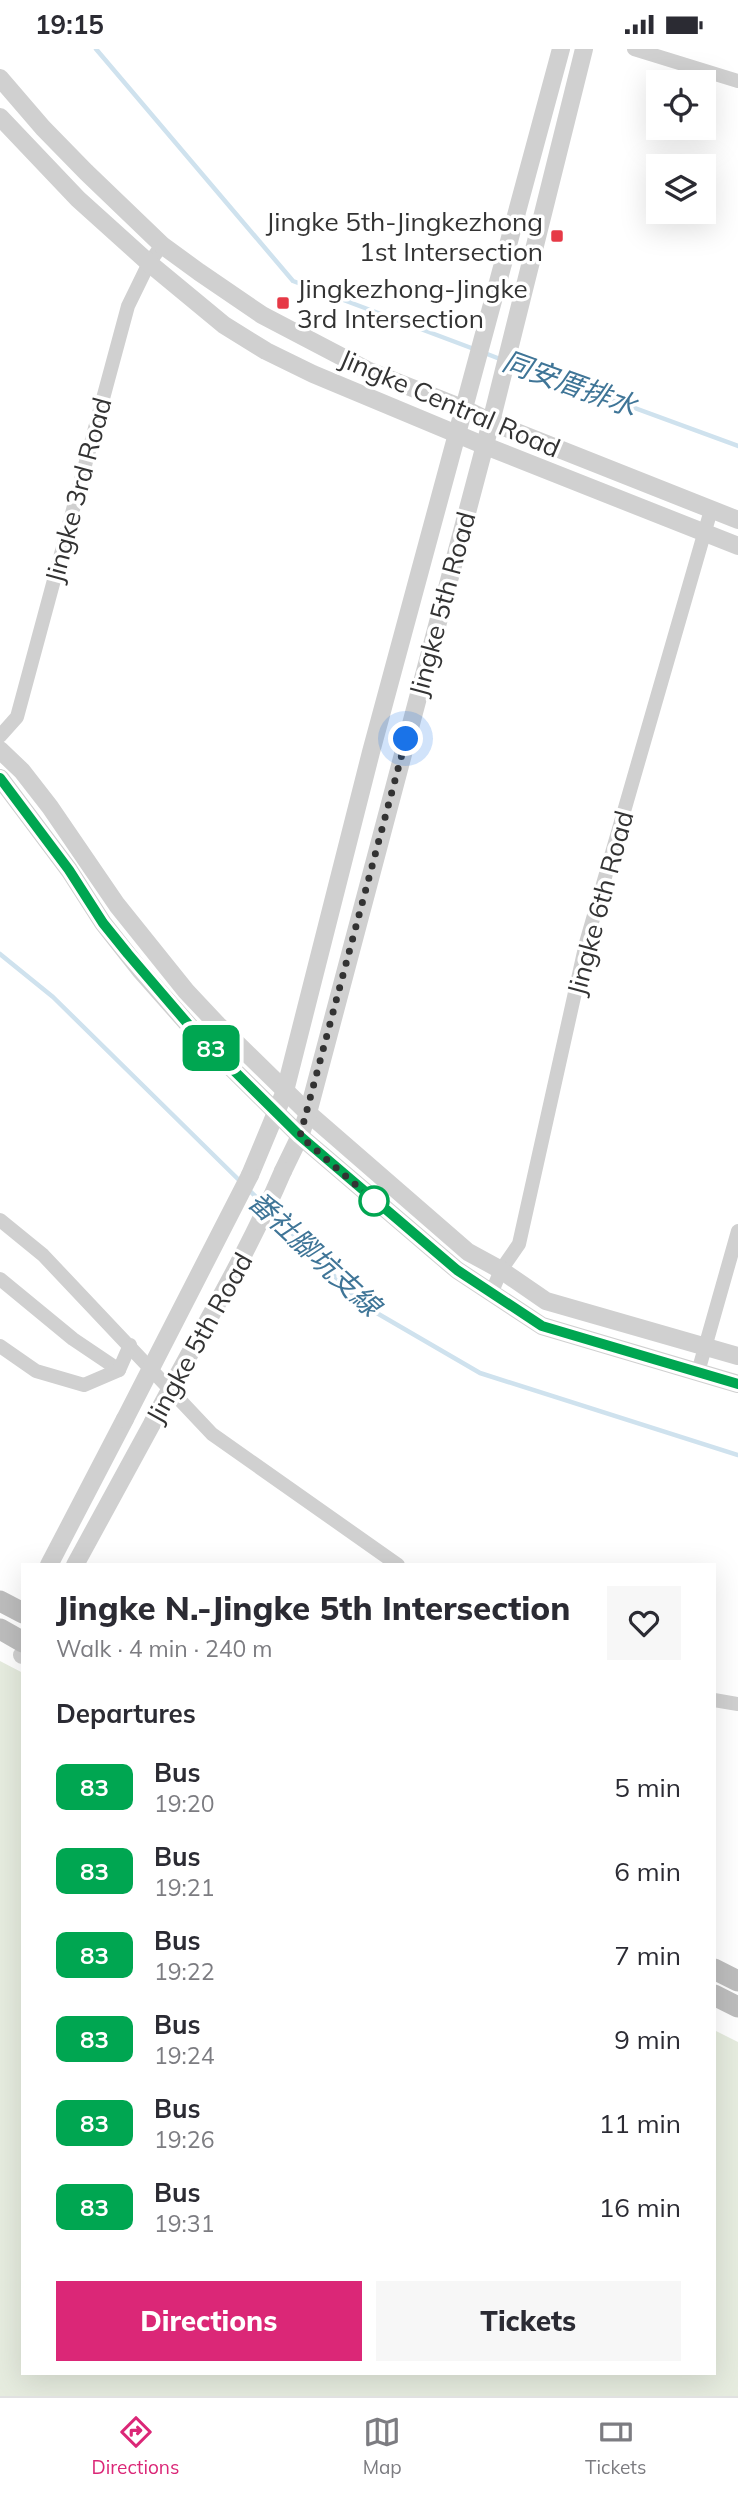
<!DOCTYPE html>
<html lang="en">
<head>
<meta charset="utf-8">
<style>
	body { margin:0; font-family:Mulish,"Noto Sans TC",sans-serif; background:#f7f7f7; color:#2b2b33; height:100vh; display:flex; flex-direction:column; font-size:26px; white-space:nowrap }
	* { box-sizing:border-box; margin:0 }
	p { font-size:23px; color:#7c7c81 }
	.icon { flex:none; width:38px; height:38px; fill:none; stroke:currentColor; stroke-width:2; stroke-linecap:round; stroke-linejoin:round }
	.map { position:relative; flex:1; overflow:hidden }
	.drawer { position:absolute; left:21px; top:1514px; width:695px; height:812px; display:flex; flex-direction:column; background:#fff; border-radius:0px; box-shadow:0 7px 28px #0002 }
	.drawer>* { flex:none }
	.badge { padding:0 14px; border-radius:10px; font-size:24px; line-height:46px }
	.tools { position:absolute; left:646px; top:21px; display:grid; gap:14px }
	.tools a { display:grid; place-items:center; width:70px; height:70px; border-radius:0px; background:#fff; box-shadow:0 7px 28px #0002; font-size:35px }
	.you { position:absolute; width:35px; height:35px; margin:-18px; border:5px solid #fff; border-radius:50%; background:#1a73e8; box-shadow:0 0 0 10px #1a73e833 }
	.map>.badge { position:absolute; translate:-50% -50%; box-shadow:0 0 0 4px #fff }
	h2 { padding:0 35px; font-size:26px; line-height:63px }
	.round { display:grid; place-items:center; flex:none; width:74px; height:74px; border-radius:0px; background:#f7f7f7 }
	.headline { display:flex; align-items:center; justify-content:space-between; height:119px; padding:0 35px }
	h1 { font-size:33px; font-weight:800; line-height:52px }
	.button { display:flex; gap:14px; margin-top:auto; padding:14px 35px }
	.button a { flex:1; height:80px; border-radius:0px; background:#db2777; color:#fff; font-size:28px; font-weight:800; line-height:80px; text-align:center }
	.button a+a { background:#f7f7f7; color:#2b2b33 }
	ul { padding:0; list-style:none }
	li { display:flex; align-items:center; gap:21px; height:84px; padding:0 35px }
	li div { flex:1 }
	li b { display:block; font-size:26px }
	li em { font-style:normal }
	li .badge { min-width:77px; font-weight:700; text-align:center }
	.status { display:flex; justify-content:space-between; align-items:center; height:49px; padding:0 35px; background:#fff; direction:ltr }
	.status svg { height:19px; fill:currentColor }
	.tabs { display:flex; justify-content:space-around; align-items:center; height:98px; border-top:2px solid #e1e1e2; background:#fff; font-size:19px; color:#7c7c81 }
	.tabs a { display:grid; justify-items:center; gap:4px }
	.tabs .active { color:#db2777 }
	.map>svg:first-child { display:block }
</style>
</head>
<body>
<div class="status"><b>19:15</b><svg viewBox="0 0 49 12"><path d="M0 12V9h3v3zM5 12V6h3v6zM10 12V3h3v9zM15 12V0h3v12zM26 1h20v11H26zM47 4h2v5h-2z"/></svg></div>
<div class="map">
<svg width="738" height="2347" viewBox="0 0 738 2347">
	<rect width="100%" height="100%" fill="#fff"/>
	<polygon fill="#e6ecdf" points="0,1612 23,1624 23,2324 714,2324 714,1981 738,1993 738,2347 0,2347"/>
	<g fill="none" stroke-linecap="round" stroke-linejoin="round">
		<g stroke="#cfe2ee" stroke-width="4.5">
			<polyline points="96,0 293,232 474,300"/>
			<polyline points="482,303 500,310"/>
			<polyline points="512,314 738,397"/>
			<polyline points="0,905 53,948 242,1134"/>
			<polyline points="248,1140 264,1156"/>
			<polyline points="270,1162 363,1256 480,1324 738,1406"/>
		</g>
		<g stroke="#d0d0d0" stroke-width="14">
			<polyline points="634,0 738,32"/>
			<polyline points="0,687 17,668 128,257 149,214 162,196"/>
			<polyline points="0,1171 43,1206 212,1385 398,1516"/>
			<polyline points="0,1230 73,1290 119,1321"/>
			<polyline points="491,1245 501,1221 519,1195 586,894 711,461"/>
			<polyline points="0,1297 36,1322 84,1336 119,1321 130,1296"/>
			<polyline points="698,1323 738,1182"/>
			<polyline points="714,1651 738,1655"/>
		</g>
		<g stroke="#d0d0d0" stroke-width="18">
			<polyline points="0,29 43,79 86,123 162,196 199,223 262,266 367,321 465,360 491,373 738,471"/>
			<polyline points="0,68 78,150 149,214 224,276 266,302 313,325 483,396 738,497"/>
			<polyline points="0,701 22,722 50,758 117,856 186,942 218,976 308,1064 468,1203 501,1221 546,1252 738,1307"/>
			<polyline points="0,729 69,821 103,874 140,921 194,982 300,1087 457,1221 542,1277 738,1335"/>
			<polyline points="283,1122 300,1087 308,1064 491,373 584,0"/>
			<polyline points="250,1126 285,1042 371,703 561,0"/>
			<polyline points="49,1516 125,1370"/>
			<polyline points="75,1516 153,1373"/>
			<polyline points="22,1606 23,1605"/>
		</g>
		<g stroke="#bdbdbd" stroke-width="21">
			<polyline points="0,1552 23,1564"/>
			<polyline points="0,1580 23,1593"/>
			<polyline points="714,1920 738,1932"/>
			<polyline points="714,1946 738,1958"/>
		</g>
		<g stroke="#d0d0d0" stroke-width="18">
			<polyline points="125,1370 250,1126"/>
			<path d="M153 1373C196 1290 246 1209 283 1122"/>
		</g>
	</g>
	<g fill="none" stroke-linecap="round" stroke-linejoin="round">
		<g stroke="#fff" stroke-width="16">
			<polyline id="line" points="0,729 69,821 103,874 128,905 194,982 300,1087 457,1221 542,1277 738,1335"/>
		</g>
		<use href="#line" stroke="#00a651" stroke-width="10"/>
		<polyline stroke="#333" stroke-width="7" stroke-dasharray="0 12.6" points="374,1152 300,1087 406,690"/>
	</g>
	<g fill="#e63946" stroke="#fff" stroke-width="2.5">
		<rect x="550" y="180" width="14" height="14" rx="3.5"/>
		<rect x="276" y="247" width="14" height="14" rx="3.5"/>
	</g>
	<circle fill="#fff" stroke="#00a651" stroke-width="3.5" cx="374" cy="1152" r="14"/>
	<g text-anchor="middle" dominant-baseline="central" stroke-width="7" stroke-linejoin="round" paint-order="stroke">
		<g font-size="26" fill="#333" stroke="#fff" text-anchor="end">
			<text x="543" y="172">Jingke 5th-Jingkezhong<tspan x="543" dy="30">1st Intersection</tspan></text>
			<text x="297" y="239" text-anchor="start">Jingkezhong-Jingke<tspan x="297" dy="30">3rd Intersection</tspan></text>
		</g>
		<g font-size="26" fill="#333" stroke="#fff">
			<text transform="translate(450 354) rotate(23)">Jingke Central Road</text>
			<text transform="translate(78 441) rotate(-75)">Jingke 3rd Road</text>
			<text transform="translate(442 555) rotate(-75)">Jingke 5th Road</text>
			<text transform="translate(600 854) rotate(-75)">Jingke 6th Road</text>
			<text transform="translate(199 1289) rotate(-61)">Jingke 5th Road</text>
		</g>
		<g font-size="28" font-style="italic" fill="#3f7597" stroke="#fff">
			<text transform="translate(570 334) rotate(20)">同安厝排水</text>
			<text transform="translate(315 1204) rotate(43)">番社腳坑支線</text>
		</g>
	</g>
</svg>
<div class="tools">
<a><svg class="icon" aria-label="locate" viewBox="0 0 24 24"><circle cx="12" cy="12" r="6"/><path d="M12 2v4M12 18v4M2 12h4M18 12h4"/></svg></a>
<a><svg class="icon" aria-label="layers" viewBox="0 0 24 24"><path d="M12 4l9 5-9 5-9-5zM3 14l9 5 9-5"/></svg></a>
</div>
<div class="you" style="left:406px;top:690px"></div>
<b class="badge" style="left:211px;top:999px;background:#00a651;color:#fff">83</b>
<section class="drawer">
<div class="headline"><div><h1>Jingke N.-Jingke 5th Intersection</h1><p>Walk · 4 min · 240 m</p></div><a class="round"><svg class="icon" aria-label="heart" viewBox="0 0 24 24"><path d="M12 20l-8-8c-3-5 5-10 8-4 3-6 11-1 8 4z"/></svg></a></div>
<h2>Departures</h2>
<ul>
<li><span class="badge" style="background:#00a651;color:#fff">83</span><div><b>Bus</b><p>19:20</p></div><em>5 min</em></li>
<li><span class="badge" style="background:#00a651;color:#fff">83</span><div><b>Bus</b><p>19:21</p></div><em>6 min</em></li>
<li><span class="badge" style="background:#00a651;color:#fff">83</span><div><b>Bus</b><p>19:22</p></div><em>7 min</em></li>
<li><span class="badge" style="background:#00a651;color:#fff">83</span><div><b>Bus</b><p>19:24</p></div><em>9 min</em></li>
<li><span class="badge" style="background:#00a651;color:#fff">83</span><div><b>Bus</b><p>19:26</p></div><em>11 min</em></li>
<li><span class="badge" style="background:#00a651;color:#fff">83</span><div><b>Bus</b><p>19:31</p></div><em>16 min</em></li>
</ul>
<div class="button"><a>Directions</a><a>Tickets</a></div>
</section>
</div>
<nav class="tabs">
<a class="active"><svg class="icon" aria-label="directions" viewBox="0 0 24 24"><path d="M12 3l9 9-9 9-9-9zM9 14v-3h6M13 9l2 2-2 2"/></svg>Directions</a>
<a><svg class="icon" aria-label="map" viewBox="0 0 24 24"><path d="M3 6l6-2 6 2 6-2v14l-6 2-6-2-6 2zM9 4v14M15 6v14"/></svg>Map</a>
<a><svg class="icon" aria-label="tickets" viewBox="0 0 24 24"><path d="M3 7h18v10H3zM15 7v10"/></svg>Tickets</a>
</nav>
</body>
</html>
